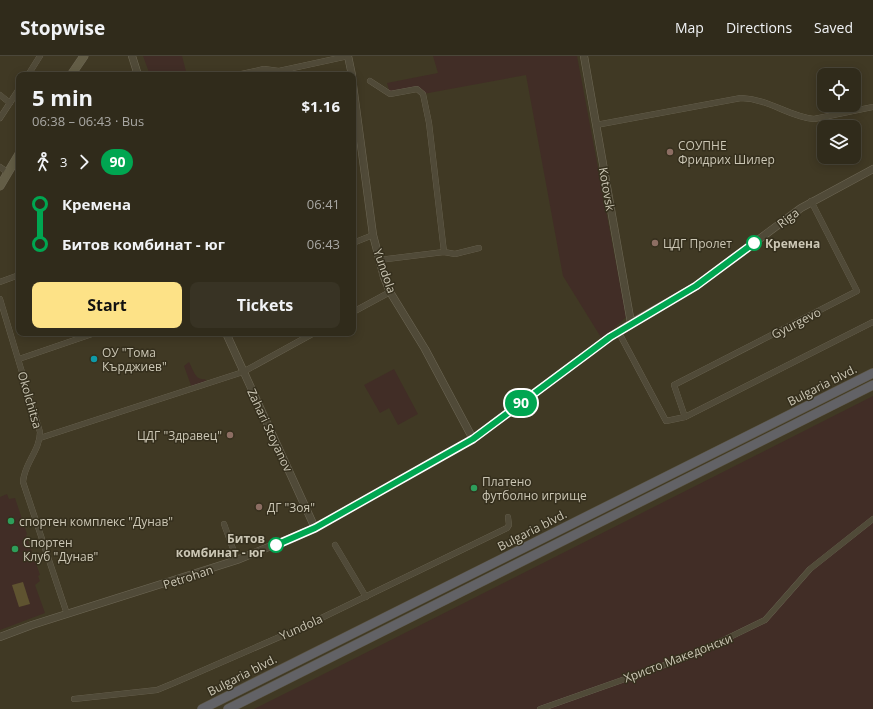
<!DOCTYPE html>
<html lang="en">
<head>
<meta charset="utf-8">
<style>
	body { margin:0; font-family:"Open Sans",sans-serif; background:#383324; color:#f1f3f6; height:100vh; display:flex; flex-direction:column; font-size:15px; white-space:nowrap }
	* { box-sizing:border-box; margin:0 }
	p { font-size:13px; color:#a8a7a3 }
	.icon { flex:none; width:22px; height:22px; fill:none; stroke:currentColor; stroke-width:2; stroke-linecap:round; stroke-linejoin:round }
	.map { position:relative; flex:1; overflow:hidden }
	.sheet { position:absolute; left:16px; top:16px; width:340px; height:264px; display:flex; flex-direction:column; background:#302b1b; border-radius:8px; box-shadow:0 2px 10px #0003,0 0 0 1px #4b473a }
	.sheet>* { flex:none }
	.badge { padding:0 8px; border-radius:13px; font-size:14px; line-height:26px }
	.controls { position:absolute; left:817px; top:12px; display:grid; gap:8px }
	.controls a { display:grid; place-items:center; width:44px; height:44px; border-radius:8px; background:#302b1b; box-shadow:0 2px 10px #0003,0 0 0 1px #4b473a; font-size:20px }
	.map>.badge { position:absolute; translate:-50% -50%; box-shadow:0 0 0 2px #fff }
	.legs { display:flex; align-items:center; gap:6px; height:44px; padding:0 16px; font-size:13px }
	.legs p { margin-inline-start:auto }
	.headline { display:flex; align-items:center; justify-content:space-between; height:68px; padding:0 16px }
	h1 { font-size:22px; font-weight:700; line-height:30px }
	.button { display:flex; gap:8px; margin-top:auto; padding:8px 16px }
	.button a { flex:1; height:46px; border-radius:8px; background:#fde287; color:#111; font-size:16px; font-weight:700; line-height:46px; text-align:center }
	.button a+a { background:#383324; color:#f1f3f6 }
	ul { padding:0 16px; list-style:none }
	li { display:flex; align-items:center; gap:14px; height:40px; font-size:15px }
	li i { display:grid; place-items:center; width:6px; height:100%; margin:0 5px; background:currentColor }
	li i::after { content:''; width:10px; height:10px; margin:-5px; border:3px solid; border-radius:50%; background:#302b1b }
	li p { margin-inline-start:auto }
	li:first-child i { background:linear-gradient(#0000 50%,currentColor 0) }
	li:last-child i { background:linear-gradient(currentColor 50%,#0000 0) }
	header { display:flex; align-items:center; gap:24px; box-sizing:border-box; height:56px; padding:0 20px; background:#302b1b; border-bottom:1px solid #4b473a }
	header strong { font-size:19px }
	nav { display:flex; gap:22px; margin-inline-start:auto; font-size:14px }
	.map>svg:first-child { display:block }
</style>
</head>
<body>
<header>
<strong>Stopwise</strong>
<nav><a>Map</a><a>Directions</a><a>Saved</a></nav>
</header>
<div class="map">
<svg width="873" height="653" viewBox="0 0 873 653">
	<rect width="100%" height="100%" fill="#403924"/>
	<g fill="#412d26">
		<polygon points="143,0 182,0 187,19 150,19"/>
		<polygon points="433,0 577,0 626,261 602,283 563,220 526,19 423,38 417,33 390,38 387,27 438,17"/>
		<path d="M189 306C193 313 195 325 205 323L207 327 192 332 184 310Z"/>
		<polygon points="394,313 418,358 398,369 389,352 380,357 364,329"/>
		<polygon points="873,340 873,653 254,653 308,626"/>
		<polygon points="7,438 9,443 15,442 27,478 26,479 40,519 38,520 40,525 35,529 45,557 0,574 0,441"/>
	</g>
	<polygon fill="#5f5330" points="23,526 30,548 19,551 12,529"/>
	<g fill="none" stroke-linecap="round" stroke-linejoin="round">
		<g stroke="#6e6856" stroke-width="6">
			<g id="minor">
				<polyline points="28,19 40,0"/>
				<polyline points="237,19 264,13 279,15 348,0"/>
				<polyline points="370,25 390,38 417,33 423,38 429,67 444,196"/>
				<polyline points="0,39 10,47"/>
				<polyline points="0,62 19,33"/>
				<path d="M596 69 741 42C770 43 789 61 814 63L873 51"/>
				<polyline points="0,111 7,116"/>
				<polyline points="353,187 373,179"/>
				<polyline points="379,204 444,196 455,198 479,192"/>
				<polyline points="0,226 19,219"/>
				<path d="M0 243 40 376C40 395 24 407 23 426L67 558"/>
				<polyline points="353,256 390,236"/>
				<polyline points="618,275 666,365 685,361 873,266"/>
				<polyline points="19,303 95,277"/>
				<polyline points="685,361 674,329 857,235 811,145"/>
				<polyline points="40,382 243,316 314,277"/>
				<polyline points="224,468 237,504"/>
				<polyline points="335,489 366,541"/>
				<polyline points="74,643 157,634 174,627 307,569 507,472 509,469 508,461"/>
				<polyline points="540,653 693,599 765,564 810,513 873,463"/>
			</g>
		</g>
		<g stroke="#6e6856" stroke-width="8">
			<g id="tertiary">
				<polyline points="132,0 138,19"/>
				<polyline points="348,0 352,19"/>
				<polyline points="584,0 631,267"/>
				<polyline points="353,29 373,179 384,221 390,236 425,293 473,383"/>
				<polyline points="226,277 315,472"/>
				<polyline points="0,581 32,569 237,504 315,472 473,383 603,286 631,267 696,230 801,152 873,113"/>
			</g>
		</g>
		<g stroke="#6e6856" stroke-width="9">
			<g id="secondary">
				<polyline points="71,19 84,0"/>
				<polyline points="0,130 19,98"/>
			</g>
		</g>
		<g stroke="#5b5543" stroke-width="10">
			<g id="trunk">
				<polyline points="202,653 873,317"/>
				<polyline points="228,653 873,329"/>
			</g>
		</g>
		<use href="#minor" stroke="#504a38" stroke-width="5.5"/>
		<use href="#tertiary" stroke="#504a38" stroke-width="7"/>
		<use href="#secondary" stroke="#635d46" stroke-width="8"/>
		<use href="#trunk" stroke="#626266" stroke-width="9"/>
	</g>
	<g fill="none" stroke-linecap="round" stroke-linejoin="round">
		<g stroke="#fff" stroke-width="9">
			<polyline id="line-1" points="276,489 315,472 473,383 610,281 696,230 754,187"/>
		</g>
		<use href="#line-1" stroke="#00a651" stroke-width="6"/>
	</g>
	<g fill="#8d6e63" stroke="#352f1d" stroke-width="1.5">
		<circle cx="670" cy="96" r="4"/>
		<circle cx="655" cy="187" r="4"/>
		<circle cx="230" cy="379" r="4"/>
		<circle cx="259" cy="451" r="4"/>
	</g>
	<g fill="#fff" stroke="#00a651" stroke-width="2">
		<circle cx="754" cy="187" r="7"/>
		<circle cx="276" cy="489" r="7"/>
	</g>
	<circle fill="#0f9aa8" stroke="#352f1d" stroke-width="1.5" cx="94" cy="303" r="4"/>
	<g fill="#2e9e5b" stroke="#352f1d" stroke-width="1.5">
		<circle cx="474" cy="432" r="4"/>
		<circle cx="11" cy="465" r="4"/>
		<circle cx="15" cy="493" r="4"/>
	</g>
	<g text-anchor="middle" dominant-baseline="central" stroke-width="3" stroke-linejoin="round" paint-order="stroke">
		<g font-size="12" fill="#cbc6b4" stroke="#352f1d" text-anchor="start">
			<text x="678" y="89">СОУПНЕ<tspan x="678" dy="14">Фридрих Шилер</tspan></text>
			<text x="663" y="187">ЦДГ Пролет</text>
			<text x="102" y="296">ОУ "Тома<tspan x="102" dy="14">Кърджиев"</tspan></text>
			<text x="222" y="379" text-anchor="end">ЦДГ "Здравец"</text>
			<text x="482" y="425">Платено<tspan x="482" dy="14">футболно игрище</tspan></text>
			<text x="267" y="451">ДГ "Зоя"</text>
			<text x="19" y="465">спортен комплекс "Дунав"</text>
			<text x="23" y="486">Спортен<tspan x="23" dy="14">Клуб "Дунав"</tspan></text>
		</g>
		<g font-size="12" fill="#cbc6b4" stroke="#352f1d">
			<text transform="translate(607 133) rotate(80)">Kotovsk</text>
			<text transform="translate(788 162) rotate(-37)">Riga</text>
			<text transform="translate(385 215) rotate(71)">Yundola</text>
			<text transform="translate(796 267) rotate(-27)">Gyurgevo</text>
			<text transform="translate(822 329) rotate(-27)">Bulgaria blvd.</text>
			<text transform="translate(30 344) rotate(74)">Okolchitsa</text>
			<text transform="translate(270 374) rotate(65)">Zahari Stoyanov</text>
			<text transform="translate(532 474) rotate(-27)">Bulgaria blvd.</text>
			<text transform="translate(188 521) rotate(-18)">Petrohan</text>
			<text transform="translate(301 571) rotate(-24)">Yundola</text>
			<text transform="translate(678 602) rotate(-21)">Христо Македонски</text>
			<text transform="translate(242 619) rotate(-27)">Bulgaria blvd.</text>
		</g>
		<g font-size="12" font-weight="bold" fill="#cbc6b4" stroke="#352f1d" text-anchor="start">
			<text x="765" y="187">Кремена</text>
			<text x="265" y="482" text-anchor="end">Битов<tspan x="265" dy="14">комбинат - юг</tspan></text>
		</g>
	</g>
</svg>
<div class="controls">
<a><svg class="icon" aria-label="locate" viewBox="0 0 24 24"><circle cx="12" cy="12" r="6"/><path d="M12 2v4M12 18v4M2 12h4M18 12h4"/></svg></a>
<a><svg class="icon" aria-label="layers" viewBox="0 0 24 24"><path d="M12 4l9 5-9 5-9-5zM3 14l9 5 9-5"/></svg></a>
</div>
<b class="badge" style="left:521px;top:347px;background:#00a651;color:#fff">90</b>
<section class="sheet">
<div class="headline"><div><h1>5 min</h1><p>06:38 – 06:43 · Bus</p></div><b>$1.16</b></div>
<div class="legs"><svg class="icon" aria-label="walk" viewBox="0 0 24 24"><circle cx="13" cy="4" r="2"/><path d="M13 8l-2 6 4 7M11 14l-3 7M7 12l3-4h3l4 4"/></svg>3<svg class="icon" aria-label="forward" viewBox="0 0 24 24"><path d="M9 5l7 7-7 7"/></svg><b class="badge" style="background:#00a651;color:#fff">90</b></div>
<ul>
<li><i style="color:#00a651"></i><b>Кремена</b><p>06:41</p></li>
<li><i style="color:#00a651"></i><b>Битов комбинат - юг</b><p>06:43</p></li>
</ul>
<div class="button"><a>Start</a><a>Tickets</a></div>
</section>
</div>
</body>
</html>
